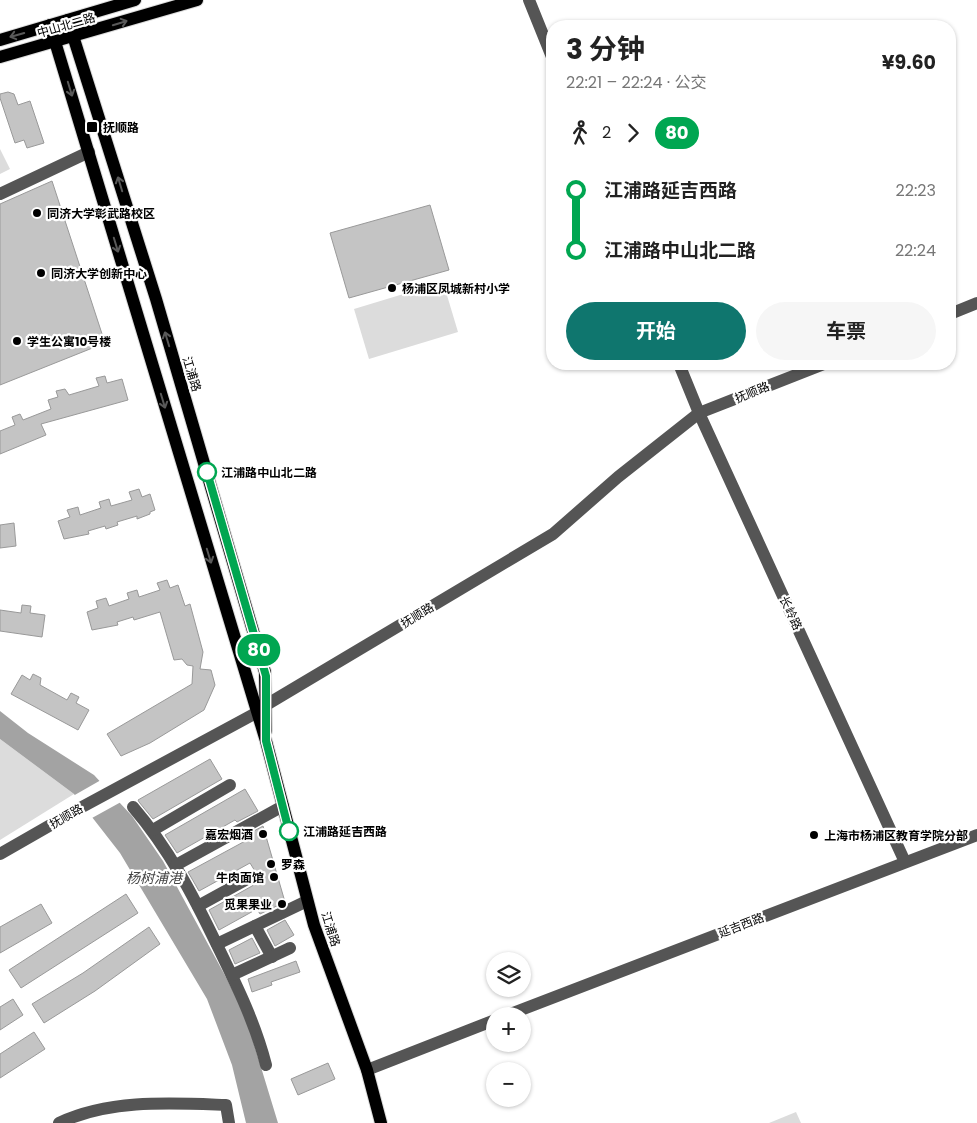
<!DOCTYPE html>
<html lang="zh">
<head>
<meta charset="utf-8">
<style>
	body { margin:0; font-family:Poppins,"Noto Sans SC",sans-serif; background:#f6f6f6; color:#222; height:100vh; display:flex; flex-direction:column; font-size:19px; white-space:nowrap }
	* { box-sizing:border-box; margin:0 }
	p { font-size:16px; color:#767676 }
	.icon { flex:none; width:28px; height:28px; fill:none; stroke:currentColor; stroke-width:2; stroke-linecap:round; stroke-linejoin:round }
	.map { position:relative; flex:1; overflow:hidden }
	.side { position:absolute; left:546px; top:20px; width:410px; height:350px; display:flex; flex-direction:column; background:#fff; border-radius:20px; box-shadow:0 1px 4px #0004 }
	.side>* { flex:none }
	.badge { padding:0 10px; border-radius:16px; font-size:18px; line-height:32px }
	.buttons { position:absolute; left:486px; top:952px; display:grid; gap:10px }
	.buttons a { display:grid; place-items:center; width:45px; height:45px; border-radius:50%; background:#fff; box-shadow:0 1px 4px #0004; font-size:25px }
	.map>.badge { position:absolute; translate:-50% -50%; box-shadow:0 0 0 2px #fff }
	.legs { display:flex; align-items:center; gap:8px; height:55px; padding:0 20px; font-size:16px }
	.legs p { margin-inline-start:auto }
	.summary { display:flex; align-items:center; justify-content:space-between; height:85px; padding:0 20px }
	h1 { font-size:28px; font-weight:700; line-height:38px }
	.cta { display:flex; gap:10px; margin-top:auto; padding:10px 20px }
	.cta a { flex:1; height:58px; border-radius:30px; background:#0f766e; color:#fff; font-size:20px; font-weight:700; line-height:58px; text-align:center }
	.cta a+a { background:#f6f6f6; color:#222 }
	ul { padding:0 20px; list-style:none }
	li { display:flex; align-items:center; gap:18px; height:60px; font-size:19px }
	li i { display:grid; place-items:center; width:8px; height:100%; margin:0 6px; background:currentColor }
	li i::after { content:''; width:12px; height:12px; margin:-6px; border:4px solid; border-radius:50%; background:#fff }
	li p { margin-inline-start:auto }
	li:first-child i { background:linear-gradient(#0000 50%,currentColor 0) }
	li:last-child i { background:linear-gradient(currentColor 50%,#0000 0) }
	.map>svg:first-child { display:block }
</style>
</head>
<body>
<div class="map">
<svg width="977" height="1123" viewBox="0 0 977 1123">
	<rect width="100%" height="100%" fill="#fff"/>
	<g fill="#dcdcdc">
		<polygon points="0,149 10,169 0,174"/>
		<polygon points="443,282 458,332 369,359 354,309"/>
		<polygon points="0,739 74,794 0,840"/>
		<polygon points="796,1112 801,1123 769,1123"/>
	</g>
	<polygon fill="#a3a3a3" points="0,711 28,733 94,775 132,816 163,861 228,981 246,1018 278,1123 246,1123 232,1065 207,999 120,853 74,794 0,739"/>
	<polygon fill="#fff" points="101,780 121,802 92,818 73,796"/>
	<g fill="#c4c4c4" stroke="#999">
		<polygon points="8,92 14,94 18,105 30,101 44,143 27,148 24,140 15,143 0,98 0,94"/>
		<polygon points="52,181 105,343 0,385 0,204"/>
		<polygon points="430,205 449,270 349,298 330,233"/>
		<polygon points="105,376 107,383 122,379 128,400 41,424 46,435 0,454 0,431 15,425 12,417 20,414 23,420 51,409 48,400 58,397 56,391 65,389 69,395 99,386 96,378"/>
		<polygon points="139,489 142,497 150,494 155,510 150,512 150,514 137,519 137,516 117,522 118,525 106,529 105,526 88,531 89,534 64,539 58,521 70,517 67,510 78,507 80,515 101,508 99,502 109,499 111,506 132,500 129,492"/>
		<polygon points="14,523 16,546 0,548 0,525"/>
		<polygon points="167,580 170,588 178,585 185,606 190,604 203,652 200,669 211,670 215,685 204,710 150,743 121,756 107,734 192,684 193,666 187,665 182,659 174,660 160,612 134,620 133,617 117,622 118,625 92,630 87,612 98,608 96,601 106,598 109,606 129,599 127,593 137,590 139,597 160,590 157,583"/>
		<polygon points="22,605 31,606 30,613 45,615 42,637 0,631 0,610 21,613"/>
		<polygon points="33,674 41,678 40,685 67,700 71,693 79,697 76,703 89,710 78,730 11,694 22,675 30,680"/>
		<polygon points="210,759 222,779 153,819 139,802 138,800"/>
		<polygon points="245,789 258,811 237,822 235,820 177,853 165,835"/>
		<polygon points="263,826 285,902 260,914 257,909 219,930 209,910 261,881 250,863 199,891 188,872 247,840 245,836"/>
		<polygon points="126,894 138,913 21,988 9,970"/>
		<polygon points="41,904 52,923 0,953 0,927"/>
		<polygon points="285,920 294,935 275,946 267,930"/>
		<polygon points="149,927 160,944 95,991 44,1023 32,1004 83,973"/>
		<polygon points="252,938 260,953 235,964 229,950"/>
		<polygon points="296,961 300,972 271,982 272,985 252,992 248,979"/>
		<polygon points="13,999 23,1015 0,1030 0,1007"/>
		<polygon points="34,1032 45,1049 0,1078 0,1054"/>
		<polygon points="328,1063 335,1079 298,1095 291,1079"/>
	</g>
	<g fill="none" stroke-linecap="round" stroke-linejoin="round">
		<g stroke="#dbdbdb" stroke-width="14">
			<g id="major">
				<polyline points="68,20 156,299 265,672 266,731"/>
				<polyline points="50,25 266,741 314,925 367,1070 381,1123"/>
				<polyline points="0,40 135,0"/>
				<polyline points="0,57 197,0"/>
			</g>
		</g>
		<g stroke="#555" stroke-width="12">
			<polyline points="529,0 552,57"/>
			<polyline points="0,194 89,152"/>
			<polyline points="950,314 977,303"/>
			<polyline points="679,364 699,413 905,862"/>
			<path d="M133 807C169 849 193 895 217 945 236 984 255 1022 266 1065"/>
			<polyline points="153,830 230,785"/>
			<polyline points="0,854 82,807 256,713 266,705 553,534 618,477 699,413 824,364"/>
			<polyline points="176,865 283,806"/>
			<polyline points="198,906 249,878"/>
			<polyline points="255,926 272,957"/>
			<polyline points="217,944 307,901"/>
			<polyline points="232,975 290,948"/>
			<polyline points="505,1016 977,835"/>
			<polyline points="367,1070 495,1020"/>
			<path d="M59 1123C110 1099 171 1103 226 1105L229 1123"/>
		</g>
		<use href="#major" stroke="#000" stroke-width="12"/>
	</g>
	<defs><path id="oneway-shaft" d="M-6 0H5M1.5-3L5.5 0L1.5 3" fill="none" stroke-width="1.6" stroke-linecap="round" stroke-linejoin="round" transform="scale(1.25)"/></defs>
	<g stroke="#595959">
		<use href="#oneway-shaft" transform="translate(120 23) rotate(-17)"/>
		<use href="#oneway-shaft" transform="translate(17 35) rotate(164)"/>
		<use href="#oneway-shaft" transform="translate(70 89) rotate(73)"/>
		<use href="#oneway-shaft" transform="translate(120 184) rotate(-107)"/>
		<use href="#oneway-shaft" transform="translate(116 245) rotate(73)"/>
		<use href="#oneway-shaft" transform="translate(167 339) rotate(-107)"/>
		<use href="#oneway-shaft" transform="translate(163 401) rotate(73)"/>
		<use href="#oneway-shaft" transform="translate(209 556) rotate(73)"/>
	</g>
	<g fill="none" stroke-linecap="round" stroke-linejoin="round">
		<g stroke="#fff" stroke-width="11">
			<polyline id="line-1" points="207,472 266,676 266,741 289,831"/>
		</g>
		<use href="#line-1" stroke="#00a651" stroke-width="8"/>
	</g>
	<g fill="#000" stroke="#fff" stroke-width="2">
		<rect x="86" y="121" width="12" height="12" rx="2.5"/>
		<circle cx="37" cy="213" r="5"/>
		<circle cx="41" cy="273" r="5"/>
		<circle cx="392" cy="288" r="5"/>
		<circle cx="17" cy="341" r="5"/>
		<circle cx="263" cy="834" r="5"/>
		<circle cx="814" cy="835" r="5"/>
		<circle cx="271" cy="864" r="5"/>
		<circle cx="274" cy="877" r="5"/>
		<circle cx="282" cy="904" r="5"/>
	</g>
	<g fill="#fff" stroke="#00a651" stroke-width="2.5">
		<circle cx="207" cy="472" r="9"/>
		<circle cx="289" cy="831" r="9"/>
	</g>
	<g text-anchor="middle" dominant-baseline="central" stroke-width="4.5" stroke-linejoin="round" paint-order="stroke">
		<g font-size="12" fill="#000" stroke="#fff">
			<text transform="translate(66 25) rotate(-16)">中山北二路</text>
			<text transform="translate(192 374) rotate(73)">江浦路</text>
			<text transform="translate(752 392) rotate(-22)">抚顺路</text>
			<text transform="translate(791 613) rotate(65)">长岭路</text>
			<text transform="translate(417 615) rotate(-31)">抚顺路</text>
			<text transform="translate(66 816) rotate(-30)">抚顺路</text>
			<text transform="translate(741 925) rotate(-21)">延吉西路</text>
			<text transform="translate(331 929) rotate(72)">江浦路</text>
		</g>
		<g font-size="12" font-weight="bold" fill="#000" stroke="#fff" text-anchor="start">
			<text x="103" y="127">抚顺路</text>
			<text x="47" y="213">同济大学彰武路校区</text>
			<text x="51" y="273">同济大学创新中心</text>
			<text x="402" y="288">杨浦区凤城新村小学</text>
			<text x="27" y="341">学生公寓10号楼</text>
			<text x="253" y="834" text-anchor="end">嘉宏烟酒</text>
			<text x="824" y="835">上海市杨浦区教育学院分部</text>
			<text x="281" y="864">罗森</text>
			<text x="264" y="877" text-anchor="end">牛肉面馆</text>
			<text x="272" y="904" text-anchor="end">觅果果业</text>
		</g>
		<g font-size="12" font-weight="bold" fill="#000" stroke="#fff" text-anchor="start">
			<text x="221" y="472">江浦路中山北二路</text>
			<text x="303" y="831">江浦路延吉西路</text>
		</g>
		<g font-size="14" font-style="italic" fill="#444" stroke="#fff">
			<text x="154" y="878">杨树浦港</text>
		</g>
	</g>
</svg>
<div class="buttons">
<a><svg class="icon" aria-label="layers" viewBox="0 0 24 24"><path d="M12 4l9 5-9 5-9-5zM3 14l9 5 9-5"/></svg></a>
<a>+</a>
<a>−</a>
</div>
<b class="badge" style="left:259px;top:650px;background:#00a651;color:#fff">80</b>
<section class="side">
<div class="summary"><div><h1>3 分钟</h1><p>22:21 – 22:24 · 公交</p></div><b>¥9.60</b></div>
<div class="legs"><svg class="icon" aria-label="walk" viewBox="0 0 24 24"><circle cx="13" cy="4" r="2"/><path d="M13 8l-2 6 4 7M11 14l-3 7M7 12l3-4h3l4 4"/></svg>2<svg class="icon" aria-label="forward" viewBox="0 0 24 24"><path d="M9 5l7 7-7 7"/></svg><b class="badge" style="background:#00a651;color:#fff">80</b></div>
<ul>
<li><i style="color:#00a651"></i><b>江浦路延吉西路</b><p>22:23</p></li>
<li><i style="color:#00a651"></i><b>江浦路中山北二路</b><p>22:24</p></li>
</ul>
<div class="cta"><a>开始</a><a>车票</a></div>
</section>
</div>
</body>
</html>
